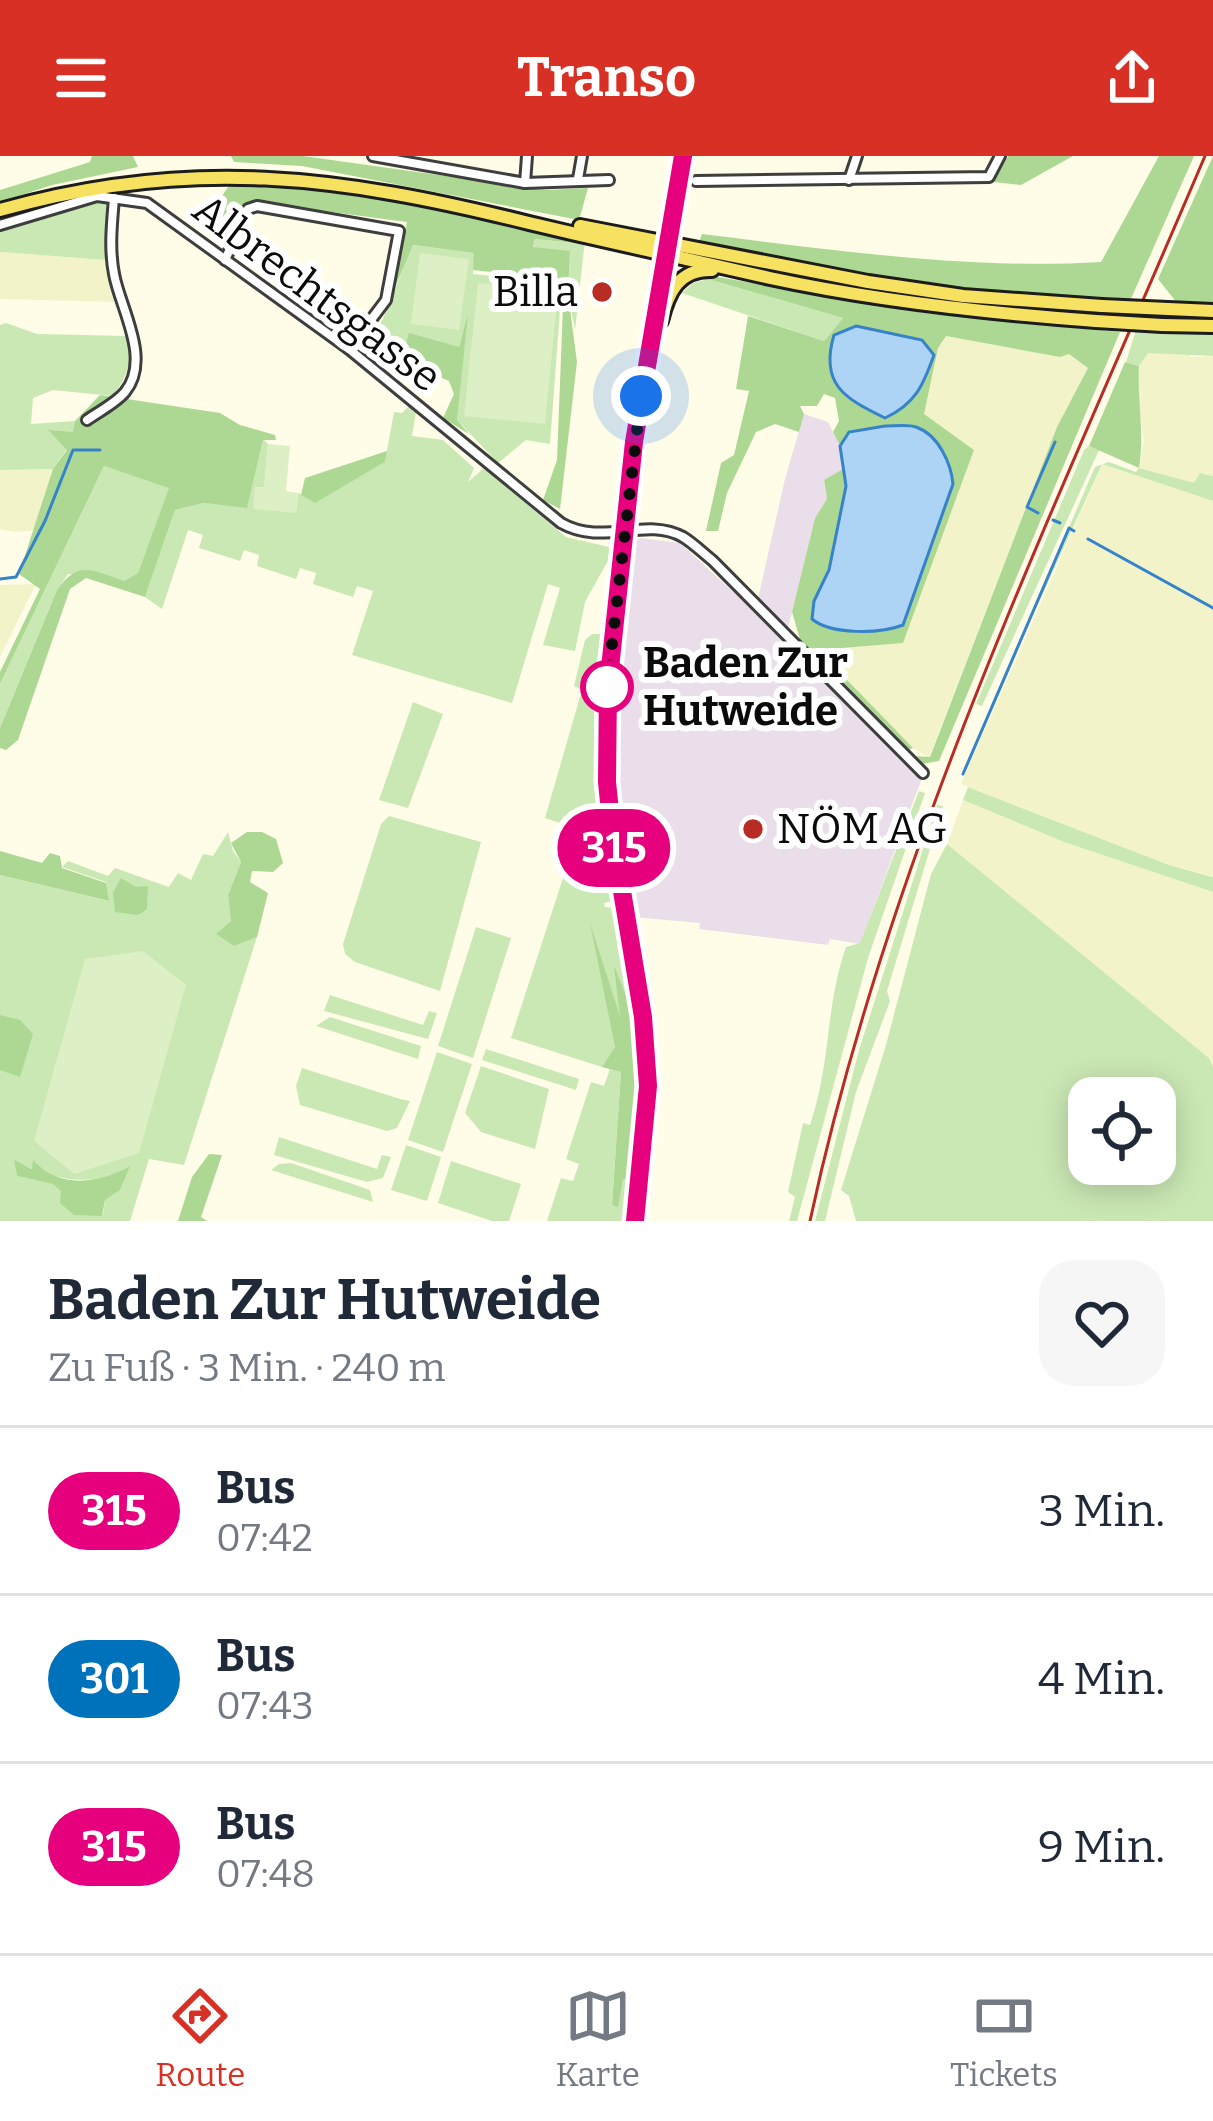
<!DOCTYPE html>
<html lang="de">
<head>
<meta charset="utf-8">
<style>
	body { margin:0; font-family:Bitter,serif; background:#f6f6f7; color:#1f2937; height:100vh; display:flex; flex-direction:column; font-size:45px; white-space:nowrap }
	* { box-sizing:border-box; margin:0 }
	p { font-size:39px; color:#747a83 }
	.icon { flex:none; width:66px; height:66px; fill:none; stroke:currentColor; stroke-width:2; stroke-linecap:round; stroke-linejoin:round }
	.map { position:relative; height:1065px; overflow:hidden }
	.details { display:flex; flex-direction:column; background:#fff; flex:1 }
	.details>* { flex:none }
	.badge { padding:0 24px; border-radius:39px; font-size:42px; line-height:78px }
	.fabs { position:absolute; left:1068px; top:921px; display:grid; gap:24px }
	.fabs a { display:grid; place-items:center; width:108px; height:108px; border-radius:24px; background:#fff; box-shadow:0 6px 30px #0003; font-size:60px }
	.you { position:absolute; width:60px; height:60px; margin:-30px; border:9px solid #fff; border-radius:50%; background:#1a73e8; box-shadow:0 0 0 18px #1a73e833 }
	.map>.badge { position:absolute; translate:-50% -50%; box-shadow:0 0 0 6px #fff }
	.round { display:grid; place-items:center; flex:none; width:126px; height:126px; border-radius:36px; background:#f6f6f7 }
	.summary { display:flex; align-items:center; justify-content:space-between; height:204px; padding:0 48px }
	h1 { font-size:57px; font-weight:700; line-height:90px }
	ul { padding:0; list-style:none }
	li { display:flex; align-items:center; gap:36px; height:168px; padding:0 48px; border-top:3px solid #e0e1e3 }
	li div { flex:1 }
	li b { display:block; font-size:45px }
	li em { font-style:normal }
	li .badge { min-width:132px; font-weight:700; text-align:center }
	header { display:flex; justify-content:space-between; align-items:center; height:156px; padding:0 48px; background:#d93025; color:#fff; font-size:54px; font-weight:700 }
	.tab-bar { display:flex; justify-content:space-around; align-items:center; height:168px; border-top:3px solid #e0e1e3; background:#fff; font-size:33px; color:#747a83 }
	.tab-bar a { display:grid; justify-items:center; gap:6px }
	.tab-bar .current { color:#d93025 }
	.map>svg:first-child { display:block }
</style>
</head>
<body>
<header><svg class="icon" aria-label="menu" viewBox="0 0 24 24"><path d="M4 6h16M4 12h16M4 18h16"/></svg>Transo<svg class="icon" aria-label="share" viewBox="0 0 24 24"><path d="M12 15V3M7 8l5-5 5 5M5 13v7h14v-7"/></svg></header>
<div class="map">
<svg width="1213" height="1065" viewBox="0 0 1213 1065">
	<rect width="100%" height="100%" fill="#fffde8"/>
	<polygon fill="#eadeea" points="804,258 828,266 840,290 843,313 824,325 827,343 815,362 785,485 922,622 860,788 830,783 828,789 699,773 700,767 633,761 621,680 615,578 619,546 625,542 618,506 631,387 640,382 680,387 755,456 785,323"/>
	<g fill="#f3f3ca">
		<polygon points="0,96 106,104 116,146 0,143"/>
		<polygon points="945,180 1060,201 1069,198 1088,212 1057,271 929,602 913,592 816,494 903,487 974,295 923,258 938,192"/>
		<polygon points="1189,196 1191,201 1213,200 1213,320 1200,317 1194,328 1139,312 1144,285 1137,240 1139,210 1148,197"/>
		<polygon points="1102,308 1213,345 1213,720 1169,709 961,628"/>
		<polygon points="53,313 35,374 16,376 0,373 0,314"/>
		<polygon points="36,428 0,501 0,429"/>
		<polygon points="963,644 1064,686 1213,736 1213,911 1209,902 947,688"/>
	</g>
	<g fill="#cae8b4" fill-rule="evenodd">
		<polygon points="107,31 106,104 0,96 0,61"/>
		<polygon points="535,83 573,87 585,84 575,174 568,138 570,96 533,92"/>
		<path d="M412 89 475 97 473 118 562 127 550 288 526 284 498 307 457 264 465 170 459 191 407 225 365 193C388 161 397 126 412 89Z"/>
		<polygon points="708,123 843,162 824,185 682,137 693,127"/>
		<path d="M6 167 37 178 128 180C136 204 126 221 113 240L53 234 33 242 31 268 75 265 74 276H50L67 293 53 313 0 314V169Z"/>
		<polygon points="1136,174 1213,178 1213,200 1148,197 1139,210 1126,206"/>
		<polygon points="409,250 416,256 412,280 443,284 474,312 468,326 484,312 566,381 609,391 610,401 585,446 575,495 543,489 560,432 548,428 512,547 352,499 373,435 357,430 353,441 313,428 316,417 300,412 296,423 257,410 259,399 244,394 240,405 199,392 203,379 188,374 162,453 145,441 175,354 204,347 247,351 263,283 268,288 264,332 296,356 298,337 316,346 385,306 394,256 402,257"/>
		<polygon points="1089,290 1099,294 982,550 976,548 1084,294"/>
		<polygon points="1109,306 1136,316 1139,312 1194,327 1200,317 1213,320 1213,345 1102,308 988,558 1095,311"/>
		<polygon points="104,310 170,331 138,417 124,425 68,418 57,434 0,572 0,528"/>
		<polygon points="592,478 600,478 604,484 598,520 592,524 604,683 613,745 604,747 605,751 615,752 633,856 616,816 623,870 597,791 615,892 602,911 511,882 576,682 584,676 578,666 569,670 545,662 582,534 574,530 585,484"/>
		<polygon points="413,546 443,558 408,652 379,644"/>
		<polygon points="968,631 1169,709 1213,721 1213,736 1064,686 963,644"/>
		<path d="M919 635 925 637 868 802 797 1065H789L795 1041 788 1036 803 967 810 969C831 908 825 851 846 791L860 787Z"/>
		<polygon points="937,649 943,650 887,835 890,845 856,936 825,1065 815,1065 859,894"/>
		<polygon points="389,660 481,686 440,835 355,806 345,798 343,788 381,668"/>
		<path d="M228 676 233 695 241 706 228 739 234 790 257 781 184 1009 149 1003 130 1065H0V719L108 745 106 726 62 711 68 705 108 720 115 712 169 731 178 717 191 724 203 698 213 700ZM15 1005C53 1023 90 1033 128 1012L120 1034 105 1043 103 1059 54 1028 17 1020Z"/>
		<path d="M947 688 1209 902 1213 911V1065H856L849 1040 841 1034 886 889 931 718ZM1089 942H1155V1008H1089Z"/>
		<polygon points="476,771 511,782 473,902 438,890"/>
		<polygon points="330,839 423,869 429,855 437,857 428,883 324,855"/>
		<polygon points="330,861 421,890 418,903 316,870"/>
		<polygon points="486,893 579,923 576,934 482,904"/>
		<polygon points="437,896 472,908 443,996 408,984"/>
		<polygon points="481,910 549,933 535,993 481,976 465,957"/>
		<polygon points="302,912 400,943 410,945 397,972 387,975 300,949 296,930"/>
		<polygon points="610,913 621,916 612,1048 623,1022 627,1023 625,1065 547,1065 561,1022 573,1025 579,1008 566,1003 591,926 604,930"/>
		<polygon points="279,981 377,1013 382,999 391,1001 383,1022 367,1026 274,999"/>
		<polygon points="406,989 441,1001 427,1045 391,1034"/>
		<polygon points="451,1005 521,1028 509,1065 492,1065 438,1047"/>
		<polygon points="291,1007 370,1034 373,1046 271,1014 279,1008"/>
	</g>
	<g fill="#acd893">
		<polygon points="92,0 133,0 138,11 52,29 0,46 0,34 90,6"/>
		<polygon points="231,0 303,0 546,34 588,32 579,64 302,10 234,6"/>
		<polygon points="1008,0 1073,0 1021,29 994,26"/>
		<path d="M1159 0H1194L1130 145 930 129 699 86 702 78C835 94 967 114 1101 106Z"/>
		<polygon points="1213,0 1213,147 1177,147 1158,123"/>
		<polygon points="234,22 369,38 577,84 574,87 535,83 533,91 570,95 568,138 577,206 560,353 543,344 557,304 564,124 473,114 474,97 413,89 391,141 407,66 249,45 224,88 193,65 220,43"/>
		<path d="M712 120 925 157 1120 176 939 605 922 608 914 600 930 601 1057 271 1088 212 1069 198 1060 201 946 180 938 192 924 258 974 294 903 487 818 494 913 592 908 594 801 487 792 456 815 362 827 343 824 324 843 313C851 354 832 408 814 445L892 474 849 276 840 290 833 276 839 265 835 242 824 238 817 250H800L804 258 799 276 775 268 756 276 727 337 718 375H706L721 307 734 299 749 235 736 233 748 160 824 185 843 162 708 123Z"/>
		<polygon points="468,158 457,264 469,278 443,262 454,238 449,225 437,220 422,236 407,225 424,214 404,195 409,177 459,191"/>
		<path d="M1125 206 1139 210C1137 245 1145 278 1139 312L1089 290Z"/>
		<path d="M100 239 220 257 240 269 275 279 276 284H263L247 352 204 347 175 354 145 441 86 422 70 433 18 584 6 594 0 592V572L57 434C79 403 93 415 124 425L138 417 169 332 104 310 0 528V516L40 433 19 418 53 313 67 294 48 274 73 276 75 265Z"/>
		<polygon points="387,295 385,306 315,347 301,339 305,322"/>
		<polygon points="247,676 262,676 276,683 283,707 273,716 252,715 250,726 268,737 257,781 234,790 216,778 231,765 228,739 241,706 231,687"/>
		<polygon points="0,695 42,707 50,697 60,700 62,712 106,727 109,745 0,719"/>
		<polygon points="121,722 136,731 148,730 147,753 138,759 115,756 113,737"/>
		<polygon points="590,767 620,860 614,810 633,856 636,975 630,1065 625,1065 627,1023 623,1023 618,1051 612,1049 621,916 602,911 615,891"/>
		<polygon points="0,859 20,864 33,878 20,921 0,914"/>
		<polygon points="209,998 222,999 201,1061 207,1065 178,1065 192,1021"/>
		<path d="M14 1004 32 1013 33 1004C58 1033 99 1028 130 1010L120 1034 105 1044 102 1060 74 1059 60 1047 61 1035 53 1028 17 1020Z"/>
	</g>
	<g fill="#ddefc5">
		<polygon points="420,97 469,103 459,174 411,168"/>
		<polygon points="478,127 558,135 545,268 464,260"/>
		<polygon points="268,288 290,290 286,335 298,337 296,357 253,353 255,331 264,331"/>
		<polygon points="143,795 186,829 139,997 74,1018 34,985 85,803"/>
	</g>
	<g fill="#aed4f5" stroke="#3682cb" stroke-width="3">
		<path d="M856 170 922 184 934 199C923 230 915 248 885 262 846 243 819 229 834 179Z"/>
		<path d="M885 270C894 270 908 268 916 271 939 279 951 308 953 328L903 469C880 478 831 479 812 463L814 445 829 414 846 330 840 290 849 276Z"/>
	</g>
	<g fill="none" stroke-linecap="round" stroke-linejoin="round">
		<g stroke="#3682cb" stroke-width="3">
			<polyline points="1038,357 1027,351 1055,286"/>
			<polyline points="1053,364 1060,367"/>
			<polyline points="1088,383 1213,452"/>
			<polyline points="0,423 16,421 45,365 73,294 100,294"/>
			<polyline points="963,618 1069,372 1074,375"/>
		</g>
		<g stroke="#3e3e3e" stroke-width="14">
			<g id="minor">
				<polyline points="373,0 525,27 609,24"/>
				<polyline points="578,23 582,0"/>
				<polyline points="849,24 857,0"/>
				<polyline points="696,25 989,21 1000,0"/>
				<polyline points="525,27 527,0"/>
				<path d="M0 69 97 40 147 47 349 193 561 367C603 391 645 360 683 381 693 387 703 397 713 405L923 617"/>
				<polyline points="225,104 248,53 257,50 399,75 386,144 349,193"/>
				<path d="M87 264C98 256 116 247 125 236 152 203 120 152 114 118 109 92 112 67 114 42"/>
			</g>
		</g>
		<g stroke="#3e3e3e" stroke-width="15">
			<polyline id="tertiary" points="667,87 683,0"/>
		</g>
		<g stroke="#1c1c1c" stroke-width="18">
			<g id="primary">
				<path d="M0 54C190 0 341 20 529 67 609 86 689 104 770 122 877 145 986 157 1096 165"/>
				<polyline points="580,70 868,126 963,140 1102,150"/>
				<polyline points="1168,153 1213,155"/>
				<path d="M661 165C668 136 679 113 712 114"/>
				<polyline points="1162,169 1213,170"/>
				<polyline points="636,1065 648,930 643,861 612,675 608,531 634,287 667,87"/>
			</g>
		</g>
		<use href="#minor" stroke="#fff" stroke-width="8"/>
		<use href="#tertiary" stroke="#fff" stroke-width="9"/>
		<use href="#primary" stroke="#f7e160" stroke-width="12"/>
		<path stroke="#b82c25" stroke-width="3" d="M810 1065C890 692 1057 349 1205 0"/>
		<g stroke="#1c1c1c" stroke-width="18" stroke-linecap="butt">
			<g id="primary-bridge">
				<polyline points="1102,150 1168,153"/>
				<polyline points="1096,165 1162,169"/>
			</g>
		</g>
		<use href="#primary-bridge" stroke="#f7e160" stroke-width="12"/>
	</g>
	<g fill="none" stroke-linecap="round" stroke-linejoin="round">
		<g stroke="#fff" stroke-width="27">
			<polyline id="line" points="635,1065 648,930 643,861 612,675 607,626 608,531 634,286 683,0"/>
		</g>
		<use href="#line" stroke="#e6007e" stroke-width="18"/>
		<polyline stroke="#0b0b0b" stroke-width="12" stroke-dasharray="0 21.6" points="607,531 641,240"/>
	</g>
	<g fill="#b82c25" stroke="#fff" stroke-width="4.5">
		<circle cx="602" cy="136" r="12"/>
		<circle cx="753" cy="673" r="12"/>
	</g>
	<circle fill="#fff" stroke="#e6007e" stroke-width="6" cx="607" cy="531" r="24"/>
	<g text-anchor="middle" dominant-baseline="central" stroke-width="12" stroke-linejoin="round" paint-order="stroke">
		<g font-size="42" fill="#0b0b0b" stroke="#fff" text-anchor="end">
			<text x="578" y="136">Billa</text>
			<text x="777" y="673" text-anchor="start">NÖM AG</text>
		</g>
		<g font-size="42" fill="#0b0b0b" stroke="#fff">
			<text transform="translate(317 137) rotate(37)">Albrechtsgasse</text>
		</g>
		<g font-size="42" font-weight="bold" fill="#0b0b0b" stroke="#fff" text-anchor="start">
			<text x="643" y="507">Baden Zur<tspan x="643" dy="48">Hutweide</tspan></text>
		</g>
	</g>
</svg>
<div class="fabs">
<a><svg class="icon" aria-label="locate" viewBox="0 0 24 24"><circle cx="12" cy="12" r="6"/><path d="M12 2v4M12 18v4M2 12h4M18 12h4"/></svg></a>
</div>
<div class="you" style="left:641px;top:240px"></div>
<b class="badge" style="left:614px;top:692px;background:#e6007e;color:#fff">315</b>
</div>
<section class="details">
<div class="summary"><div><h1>Baden Zur Hutweide</h1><p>Zu Fuß · 3 Min. · 240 m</p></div><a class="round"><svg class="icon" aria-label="heart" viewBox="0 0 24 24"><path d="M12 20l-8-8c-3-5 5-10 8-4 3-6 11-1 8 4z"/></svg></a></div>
<ul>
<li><span class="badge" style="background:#e6007e;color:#fff">315</span><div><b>Bus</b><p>07:42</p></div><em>3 Min.</em></li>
<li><span class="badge" style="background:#0072bc;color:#fff">301</span><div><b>Bus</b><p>07:43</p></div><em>4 Min.</em></li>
<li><span class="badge" style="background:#e6007e;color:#fff">315</span><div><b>Bus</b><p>07:48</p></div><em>9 Min.</em></li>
</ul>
</section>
<nav class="tab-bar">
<a class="current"><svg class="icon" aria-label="directions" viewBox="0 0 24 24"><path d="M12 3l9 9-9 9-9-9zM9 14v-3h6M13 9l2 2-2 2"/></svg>Route</a>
<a><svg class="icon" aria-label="map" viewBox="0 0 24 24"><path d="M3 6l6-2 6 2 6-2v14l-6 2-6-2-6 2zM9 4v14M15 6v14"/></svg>Karte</a>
<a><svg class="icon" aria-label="tickets" viewBox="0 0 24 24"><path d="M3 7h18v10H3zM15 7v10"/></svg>Tickets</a>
</nav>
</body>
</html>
